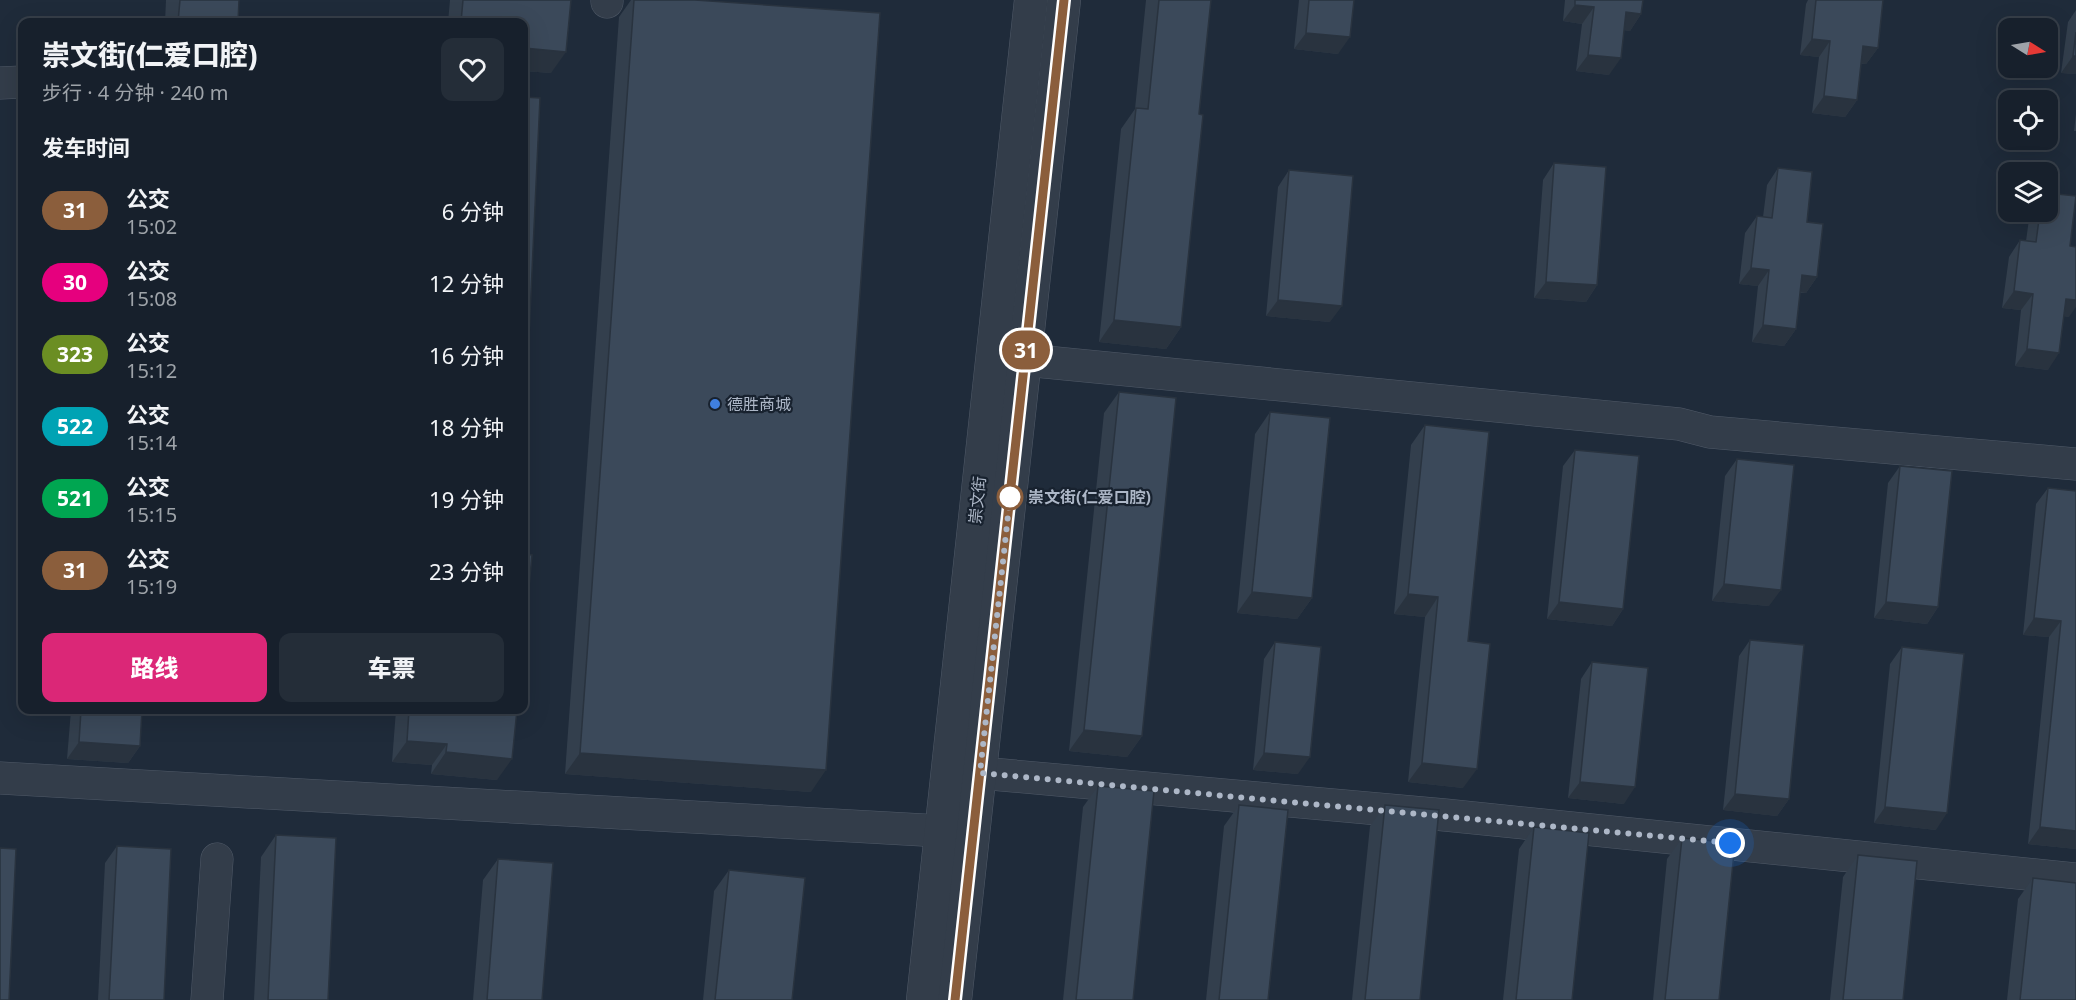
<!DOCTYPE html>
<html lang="zh">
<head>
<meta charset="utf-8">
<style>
	body { margin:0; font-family:"Noto Sans","Noto Sans SC",sans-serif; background:#242d38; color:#f1f3f6; height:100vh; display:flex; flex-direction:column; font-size:22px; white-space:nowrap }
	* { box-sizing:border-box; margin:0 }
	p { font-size:20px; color:#9ea3a9 }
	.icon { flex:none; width:33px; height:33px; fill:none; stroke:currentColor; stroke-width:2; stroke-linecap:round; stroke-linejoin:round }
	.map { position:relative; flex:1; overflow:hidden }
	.panel { position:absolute; left:18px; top:18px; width:510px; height:696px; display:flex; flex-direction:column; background:#17202c; border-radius:12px; box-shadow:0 6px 24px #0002,0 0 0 2px #363e48 }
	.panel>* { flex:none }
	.badge { padding:0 12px; border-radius:20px; font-size:21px; line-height:39px }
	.needle { width:39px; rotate:101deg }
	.controls { position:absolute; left:1998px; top:18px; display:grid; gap:12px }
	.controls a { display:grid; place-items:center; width:60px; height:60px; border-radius:12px; background:#17202c; box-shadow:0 6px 24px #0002,0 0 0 2px #363e48; font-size:30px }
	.you { position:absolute; width:30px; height:30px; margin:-15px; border:4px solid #fff; border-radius:50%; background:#1a73e8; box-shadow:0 0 0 9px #1a73e833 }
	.map>.badge { position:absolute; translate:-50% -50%; box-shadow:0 0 0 3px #fff }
	h2 { padding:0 24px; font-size:22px; line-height:54px }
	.round { display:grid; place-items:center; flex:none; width:63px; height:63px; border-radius:12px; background:#242d38 }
	.overview { display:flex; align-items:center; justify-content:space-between; height:102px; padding:0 24px }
	h1 { font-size:28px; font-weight:800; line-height:45px }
	.action { display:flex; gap:12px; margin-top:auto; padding:12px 24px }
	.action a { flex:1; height:69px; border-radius:12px; background:#db2777; color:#fff; font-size:24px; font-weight:800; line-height:69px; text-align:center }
	.action a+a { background:#242d38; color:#f1f3f6 }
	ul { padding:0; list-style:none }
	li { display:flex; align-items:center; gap:18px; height:72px; padding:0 24px }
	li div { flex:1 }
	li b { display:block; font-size:22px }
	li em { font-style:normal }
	li .badge { min-width:66px; font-weight:700; text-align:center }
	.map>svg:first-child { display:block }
</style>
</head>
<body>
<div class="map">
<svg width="2076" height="1000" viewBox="0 0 2076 1000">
	<rect width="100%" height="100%" fill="#1f2b3a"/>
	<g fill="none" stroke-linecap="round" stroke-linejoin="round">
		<g stroke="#505a68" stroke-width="33">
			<g id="minor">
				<polyline points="607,2 607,0"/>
				<polyline points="0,83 22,82"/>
				<polyline points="1025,360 1679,424 1710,432 2076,464"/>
				<polyline points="980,773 1445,815 2076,879"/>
				<polyline points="0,778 941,831"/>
				<polyline points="207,1000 217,859"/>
			</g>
		</g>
		<g stroke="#505a68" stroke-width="34">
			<g id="tertiary">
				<polyline points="923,1000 1031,0"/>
				<polyline points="955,1000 1064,0"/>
			</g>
		</g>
		<use href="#minor" stroke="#333d4a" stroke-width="32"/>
		<use href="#tertiary" stroke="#333d4a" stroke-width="33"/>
	</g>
	<g fill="#333f4d">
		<polygon points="166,0 239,0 238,22 165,22"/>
		<polygon points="450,0 571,0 551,73 524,71 524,22 448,22"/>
		<polygon points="631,0 695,0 811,792 565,774 619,17"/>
		<polygon points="1146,0 1211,0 1199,114 1181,327 1166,349 1099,342 1121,129 1135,109"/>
		<polygon points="1299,0 1354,0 1338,54 1294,49"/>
		<polygon points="1565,0 1643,0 1641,14 1630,31 1624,30 1609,75 1576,71 1582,24 1563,21"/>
		<polygon points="1808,0 1883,0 1878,48 1866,64 1861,64 1857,100 1845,117 1812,113 1819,57 1800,55 1806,4"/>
		<polygon points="2076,10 2076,74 2061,73 2068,22"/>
		<polygon points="2076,114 2076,131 2074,131"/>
		<polygon points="1554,163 1597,285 1586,302 1534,298 1543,180"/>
		<polygon points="1778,168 1807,222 1817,277 1806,293 1800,293 1796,329 1784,346 1752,342 1758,286 1739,284 1745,233 1757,216 1763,217 1767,185"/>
		<polygon points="1289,170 1330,322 1266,316 1278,187"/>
		<polygon points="2030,212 2048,212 2070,246 2069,317 2064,316 2048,370 2015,366 2021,310 2002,308 2009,257 2020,240 2026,241"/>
		<polygon points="1119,392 1142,736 1127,757 1069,751 1104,413"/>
		<polygon points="1270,412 1312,598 1297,619 1237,613 1255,434"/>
		<polygon points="1425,425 1468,641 1463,788 1408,782 1425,617 1394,614 1411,445"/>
		<polygon points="1575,450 1623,609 1612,626 1547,619 1563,466"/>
		<polygon points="1737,459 1769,606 1712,601 1725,476"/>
		<polygon points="1900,466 1938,607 1927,624 1874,618 1888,483"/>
		<polygon points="2048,488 2076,491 2076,849 2028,844 2049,637 2023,635 2036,504"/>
		<polygon points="1750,640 1789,799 1777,816 1723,810 1739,656"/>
		<polygon points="1275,642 1298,774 1253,770 1264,659"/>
		<polygon points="1902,647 1936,830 1874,823 1890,664"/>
		<polygon points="1592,662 1624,804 1568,798 1581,679"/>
		<polygon points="71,710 142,710 140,746 128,763 67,759"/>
		<polygon points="396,710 517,710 497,780 431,774 432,765 392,762"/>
		<polygon points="1098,786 1133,1000 1063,1000 1083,807"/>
		<polygon points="1239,805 1268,1000 1206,1000 1224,826"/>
		<polygon points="1385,805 1420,1000 1352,1000 1370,826"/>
		<polygon points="1534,827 1572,1000 1503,1000 1519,849"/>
		<polygon points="276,835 328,1000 254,1000 261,857"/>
		<polygon points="1682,838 1719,1000 1653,1000 1667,859"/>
		<polygon points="117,846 164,1000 98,1000 105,863"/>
		<polygon points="1858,855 1903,1000 1830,1000 1843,877"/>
		<polygon points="498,859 542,1000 473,1000 483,880"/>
		<polygon points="729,870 792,1000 703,1000 714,891"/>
		<polygon points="2033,878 2076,1000 2007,1000 2018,899"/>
	</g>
	<g fill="#29333f">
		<polygon points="1575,5 1594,7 1582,24 1563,21"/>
		<polygon points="1626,12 1641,14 1630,31 1614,29"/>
		<polygon points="1306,33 1350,37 1338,54 1294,49"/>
		<polygon points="1812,39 1830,41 1819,57 1800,55"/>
		<polygon points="1863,46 1878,48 1866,64 1851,63"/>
		<polygon points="524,48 566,52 551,73 524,71"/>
		<polygon points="1588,55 1621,58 1609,75 1576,71"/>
		<polygon points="2073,56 2076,56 2076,74 2061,73"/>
		<polygon points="1824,96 1857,100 1845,117 1812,113"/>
		<polygon points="1751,268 1769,270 1758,286 1739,284"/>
		<polygon points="1802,275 1817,277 1806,293 1790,291"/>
		<polygon points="1546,282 1597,285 1586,302 1534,298"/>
		<polygon points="2014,291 2033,294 2021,310 2002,308"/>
		<polygon points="2066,299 2076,300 2076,307 2069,317 2054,315"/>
		<polygon points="1278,300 1342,306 1330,322 1266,316"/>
		<polygon points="1114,320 1181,327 1166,349 1099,342"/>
		<polygon points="1763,325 1796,329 1784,346 1752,342"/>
		<polygon points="2027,349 2059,353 2048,370 2015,366"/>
		<polygon points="1724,584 1781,590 1769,606 1712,601"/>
		<polygon points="1252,592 1312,598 1297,619 1237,613"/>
		<polygon points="1408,594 1438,597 1425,617 1394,614"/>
		<polygon points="1559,602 1623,609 1612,626 1547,619"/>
		<polygon points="1886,602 1938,607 1927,624 1874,618"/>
		<polygon points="2034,618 2061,621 2049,637 2023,635"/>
		<polygon points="1084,730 1142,736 1127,757 1069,751"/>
		<polygon points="407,741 447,744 432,765 392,762"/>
		<polygon points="79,742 140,746 128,763 67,759"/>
		<polygon points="446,752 512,759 497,780 431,774"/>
		<polygon points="580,753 826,770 811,792 565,774"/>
		<polygon points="1264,753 1310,757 1298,774 1253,770"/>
		<polygon points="1422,763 1477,769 1463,788 1408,782"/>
		<polygon points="1580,782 1635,787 1624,804 1568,798"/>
		<polygon points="1735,794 1789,799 1777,816 1723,810"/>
		<polygon points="1885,807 1947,813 1936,830 1874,823"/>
		<polygon points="2040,827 2076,831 2076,849 2028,844"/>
	</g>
	<g fill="#3b495a" stroke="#29333f" stroke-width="1.5">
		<polygon points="180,0 239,0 238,22 178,22"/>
		<polygon points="463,0 571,0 566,52 524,48 524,22 461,22"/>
		<polygon points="634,0 695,0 880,13 826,770 580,753"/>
		<polygon points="1159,0 1211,0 1199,114 1203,115 1181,327 1114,320 1136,108 1148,109"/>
		<polygon points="1309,0 1354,0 1350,37 1306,33"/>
		<polygon points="1575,0 1643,0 1641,14 1626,12 1621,58 1588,55 1594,7 1575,5"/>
		<polygon points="1816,0 1883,0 1878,48 1863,46 1857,100 1824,96 1830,41 1812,39"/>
		<polygon points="2076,32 2076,56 2073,56"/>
		<polygon points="524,97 540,98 524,445"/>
		<polygon points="1554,163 1606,167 1597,285 1546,282"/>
		<polygon points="1778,168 1812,172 1807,222 1823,224 1817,277 1802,275 1796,329 1763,325 1769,270 1751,268 1757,216 1772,218"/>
		<polygon points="1289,170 1353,176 1342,306 1278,300"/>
		<polygon points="2048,193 2076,196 2070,246 2076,247 2076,300 2066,299 2059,353 2027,349 2033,294 2014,291 2020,240 2036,242 2040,212 2048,212"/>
		<polygon points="1119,392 1176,398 1142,736 1084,730"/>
		<polygon points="1270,412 1330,418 1312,598 1252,592"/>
		<polygon points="1425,425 1489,432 1468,641 1490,644 1477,769 1422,763 1438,597 1408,594"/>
		<polygon points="1575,450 1639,456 1623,609 1559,602"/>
		<polygon points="1737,459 1794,465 1781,590 1724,584"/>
		<polygon points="1900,466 1952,471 1938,607 1886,602"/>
		<polygon points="2048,488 2076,491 2076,831 2040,827 2061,621 2034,618"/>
		<polygon points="524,554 532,555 524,641"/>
		<polygon points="1750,640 1804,645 1789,799 1735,794"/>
		<polygon points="1275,642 1321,647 1310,757 1264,753"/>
		<polygon points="1902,647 1964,654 1947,813 1885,807"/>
		<polygon points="1592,662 1648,668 1635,787 1580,782"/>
		<polygon points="81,710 142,710 140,746 79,742"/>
		<polygon points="409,710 517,710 512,759 446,752 447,744 407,741"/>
		<polygon points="1098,786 1154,791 1133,1000 1076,1000"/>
		<polygon points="1239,805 1288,810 1268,1000 1219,1000"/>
		<polygon points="1385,805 1439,810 1420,1000 1365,1000"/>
		<polygon points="1534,827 1589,833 1572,1000 1516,1000"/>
		<polygon points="276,835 336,838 328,1000 268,1000"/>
		<polygon points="1682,838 1735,843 1719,1000 1665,1000"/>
		<polygon points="117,846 171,849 164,1000 109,1000"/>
		<polygon points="0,848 16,849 9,1000 0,1000"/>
		<polygon points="1858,855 1917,861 1903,1000 1843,1000"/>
		<polygon points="498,859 553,863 542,1000 487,1000"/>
		<polygon points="729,870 805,878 792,1000 715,1000"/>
		<polygon points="2033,878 2076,883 2076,1000 2020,1000"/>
	</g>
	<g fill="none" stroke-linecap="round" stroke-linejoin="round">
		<g stroke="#fff" stroke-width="14">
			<polyline id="line" points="955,1000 1064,0"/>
		</g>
		<use href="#line" stroke="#8b5e3c" stroke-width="9"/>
		<polyline stroke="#adb7c7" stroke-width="6" stroke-dasharray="0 10.8" points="1010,497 980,773 1730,843"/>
	</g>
	<circle fill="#3f7fe0" stroke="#18222f" stroke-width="2" cx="715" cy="404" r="6"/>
	<circle fill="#fff" stroke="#8b5e3c" stroke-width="3" cx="1010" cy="497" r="12"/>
	<g text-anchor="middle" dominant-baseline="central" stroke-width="4.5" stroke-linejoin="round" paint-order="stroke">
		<g font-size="16" fill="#adb7c7" stroke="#18222f" text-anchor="start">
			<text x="727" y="404">德胜商城</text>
		</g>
		<g font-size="16" font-weight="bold" fill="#adb7c7" stroke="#18222f" text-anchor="start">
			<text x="1028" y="497">崇文街(仁爱口腔)</text>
		</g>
		<g font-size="16" fill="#adb7c7" stroke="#18222f">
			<text transform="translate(977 500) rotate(-84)">崇文街</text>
		</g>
	</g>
</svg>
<div class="controls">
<a><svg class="needle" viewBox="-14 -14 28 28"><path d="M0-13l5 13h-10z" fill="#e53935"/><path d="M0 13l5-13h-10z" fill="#9ea3a9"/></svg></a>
<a><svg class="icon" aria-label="locate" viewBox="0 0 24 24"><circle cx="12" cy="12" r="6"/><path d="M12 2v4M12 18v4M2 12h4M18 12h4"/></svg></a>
<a><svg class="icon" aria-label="layers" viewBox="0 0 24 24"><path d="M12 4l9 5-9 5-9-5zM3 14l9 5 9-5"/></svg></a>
</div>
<div class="you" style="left:1730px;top:843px"></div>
<b class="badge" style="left:1026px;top:350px;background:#8b5e3c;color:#fff">31</b>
<section class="panel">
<div class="overview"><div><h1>崇文街(仁爱口腔)</h1><p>步行 · 4 分钟 · 240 m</p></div><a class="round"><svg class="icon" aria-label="heart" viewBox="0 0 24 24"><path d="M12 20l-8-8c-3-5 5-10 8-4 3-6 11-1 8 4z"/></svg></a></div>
<h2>发车时间</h2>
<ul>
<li><span class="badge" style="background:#8b5e3c;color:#fff">31</span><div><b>公交</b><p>15:02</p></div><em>6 分钟</em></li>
<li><span class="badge" style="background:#e6007e;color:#fff">30</span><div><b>公交</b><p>15:08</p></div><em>12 分钟</em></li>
<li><span class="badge" style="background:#6b8e23;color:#fff">323</span><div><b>公交</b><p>15:12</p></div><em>16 分钟</em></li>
<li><span class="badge" style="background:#00a3b4;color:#fff">522</span><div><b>公交</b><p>15:14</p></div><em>18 分钟</em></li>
<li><span class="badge" style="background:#00a651;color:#fff">521</span><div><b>公交</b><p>15:15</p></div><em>19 分钟</em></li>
<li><span class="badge" style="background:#8b5e3c;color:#fff">31</span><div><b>公交</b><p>15:19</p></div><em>23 分钟</em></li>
</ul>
<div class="action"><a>路线</a><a>车票</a></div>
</section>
</div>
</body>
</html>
